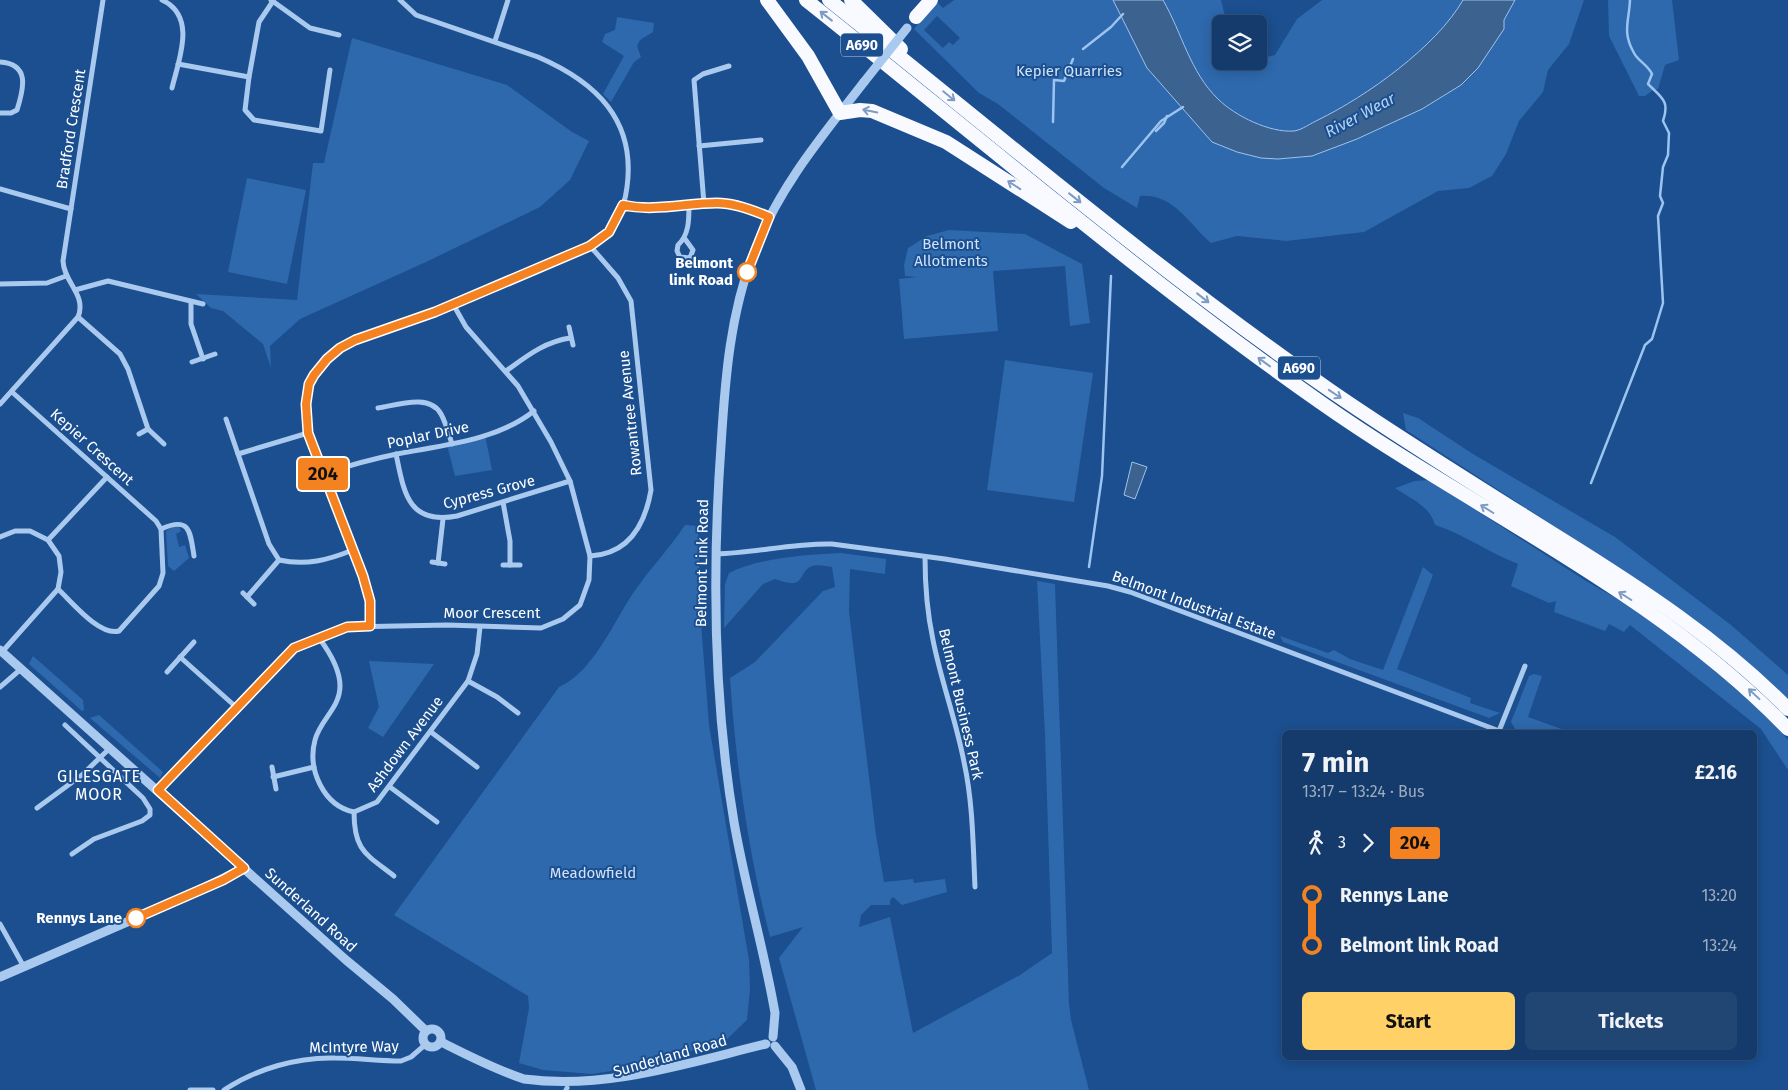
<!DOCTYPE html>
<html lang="en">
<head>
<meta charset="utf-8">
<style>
	body { margin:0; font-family:"Fira Sans",sans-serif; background:#214673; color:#f1f3f6; height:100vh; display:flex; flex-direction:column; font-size:19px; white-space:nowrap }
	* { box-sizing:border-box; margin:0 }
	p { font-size:16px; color:#9dadc1 }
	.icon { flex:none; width:28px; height:28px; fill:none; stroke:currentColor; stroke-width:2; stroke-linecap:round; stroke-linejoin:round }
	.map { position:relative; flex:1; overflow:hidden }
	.sheet { position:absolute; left:1282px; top:730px; width:475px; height:330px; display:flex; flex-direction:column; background:#143b6b; border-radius:8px; box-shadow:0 2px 12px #0003,0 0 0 1px #33557e }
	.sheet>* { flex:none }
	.badge { padding:0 10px; border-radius:4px; font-size:18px; line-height:32px }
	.tools { position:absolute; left:1212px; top:15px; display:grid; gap:10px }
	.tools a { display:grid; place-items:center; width:55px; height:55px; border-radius:8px; background:#143b6b; box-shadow:0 2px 12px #0003,0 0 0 1px #33557e; font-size:25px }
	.map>.badge { position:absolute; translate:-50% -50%; box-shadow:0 0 0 2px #fff }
	.legs { display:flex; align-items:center; gap:8px; height:55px; padding:0 20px; font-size:16px }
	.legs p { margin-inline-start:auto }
	.headline { display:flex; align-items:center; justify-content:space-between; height:85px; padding:0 20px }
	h1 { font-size:28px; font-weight:700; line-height:38px }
	.primary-button { display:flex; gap:10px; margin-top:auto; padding:10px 20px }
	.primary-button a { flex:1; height:58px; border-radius:8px; background:#ffd166; color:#111; font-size:20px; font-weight:700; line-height:58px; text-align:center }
	.primary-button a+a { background:#214673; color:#f1f3f6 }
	ul { padding:0 20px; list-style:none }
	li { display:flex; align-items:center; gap:18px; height:50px; font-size:19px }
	li i { display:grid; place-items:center; width:8px; height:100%; margin:0 6px; background:currentColor }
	li i::after { content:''; width:12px; height:12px; margin:-6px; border:4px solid; border-radius:50%; background:#143b6b }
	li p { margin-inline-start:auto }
	li:first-child i { background:linear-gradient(#0000 50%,currentColor 0) }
	li:last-child i { background:linear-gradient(currentColor 50%,#0000 0) }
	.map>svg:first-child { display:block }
</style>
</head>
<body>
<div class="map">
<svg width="1788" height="1090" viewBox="0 0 1788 1090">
	<rect width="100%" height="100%" fill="#1b4f8f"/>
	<g fill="#2e69ad" fill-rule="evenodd">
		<path d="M954 0H1113L1147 68 1212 142 1261 158 1357 139 1422 109 1444 96 1461 85 1504 20 1515 0H1584L1569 44 1548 70 1543 92 1519 121 1506 154 1492 176 1469 188 1438 191 1364 232 1286 241 1237 236 1211 243C1188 223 1173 193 1140 196L1137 208 1104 188 998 104 979 93 914 29 936 1 943 8ZM937 16 960 38 953 45 949 42 943 48 924 30Z"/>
		<path d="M1163 0H1221L1227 24H1221V61H1259V59L1275 55 1297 19 1322 0H1463C1436 47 1367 96 1318 120 1311 123 1302 130 1294 131 1270 133 1235 116 1218 99 1190 72 1182 33 1163 0Z"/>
		<polygon points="1608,0 1672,0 1679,60 1665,65 1658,89 1653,90 1645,96 1639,96 1609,36"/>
		<polygon points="617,17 654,23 653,32 640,40 637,46 641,57 634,62 611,102 603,94 624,56 602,42 605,34 615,30"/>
		<polygon points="352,38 507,85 572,132 589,141 570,180 540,207 426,262 300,319 270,346 271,368 263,344 223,311 211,308 196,294 297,300 313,163 324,163"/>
		<polygon points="247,178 306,190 287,284 228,272"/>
		<polygon points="949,230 1025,234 1082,264 1090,323 1070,326 1065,266 993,271 998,331 904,339 899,279 917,277 905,276 904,265 908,248 927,236"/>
		<polygon points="1005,360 1093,373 1074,502 987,490"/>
		<polygon points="1403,413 1418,418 1473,454 1615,537 1731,625 1788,675 1788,702 1726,644 1660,595 1406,430"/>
		<polygon points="485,435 492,470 455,476 447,445"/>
		<path d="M1429 480 1586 581 1638 611 1694 653 1770 719 1788 740V770L1761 729 1630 625 1624 632 1609 624 1605 631 1554 612 1556 601 1549 603 1511 586 1518 564C1489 553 1464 534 1435 525 1430 506 1411 499 1395 488L1415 481Z"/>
		<path d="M685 525 698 526 701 623 709 725 749 960 750 989 747 1020 726 1040 642 1066 592 1074 543 1070 519 1063 529 1008 528 996 394 915 559 687C594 672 614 620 636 589 651 567 670 548 685 525Z"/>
		<polygon points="174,526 179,527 181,531 176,534 179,547 185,545 189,558 174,571 168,566 166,531"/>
		<path d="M841 553 886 559 885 574 850 569 849 612 876 835 884 882 913 879 914 883 945 879 947 892 902 905 893 897 890 900V905H871L861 915 859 927 890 917 913 1033 1020 975 1052 953 1045 735 1037 581 1055 584 1069 1004 1071 1020 1089 1090H816L779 958 803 927 770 937C748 851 736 766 730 678L755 662 823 591 835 587 832 567C827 566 818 564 812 566 796 573 808 591 775 579L763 584 724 628 725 584 729 573C760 557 807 555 841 553Z"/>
		<polygon points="1423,567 1433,575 1397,669 1471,698 1470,703 1500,713 1489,718 1283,642 1280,636 1328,653 1334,650 1350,659 1383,670"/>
		<polygon points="33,656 83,700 84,710 82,711 29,664"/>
		<polygon points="369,661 434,664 383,737 368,728 379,707"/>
		<polygon points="1534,674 1542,676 1528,717 1570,732 1517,732 1511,722 1529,676"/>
		<polygon points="99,715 163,772 160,778 90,718"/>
	</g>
	<g fill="#3c6290" stroke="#9cc4f0">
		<path d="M1113 0H1163C1182 33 1190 72 1218 99 1235 116 1270 133 1294 131 1302 130 1311 123 1318 120 1367 96 1436 47 1463 0H1515L1504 20V29L1478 68 1461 85 1422 109 1357 139 1312 156 1278 159 1261 158 1237 152 1212 142 1147 68Z"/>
		<polygon points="1132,462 1147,467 1135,499 1124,495"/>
	</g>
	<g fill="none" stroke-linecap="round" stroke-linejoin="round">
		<g stroke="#9cc4f0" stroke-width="2.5">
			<polyline points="1083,49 1111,27 1123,14"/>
			<polyline points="1053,122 1054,80 1064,81 1073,59"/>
			<polyline points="1156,131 1164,123 1167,116"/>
			<polyline points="1122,167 1161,121 1183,107"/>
			<path d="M1591 483 1645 345 1652 339 1663 303 1658 216 1663 203 1660 196 1663 167 1668 155 1669 133 1663 121C1670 101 1662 98 1648 84L1652 74C1648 65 1638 61 1634 53 1622 32 1629 22 1630 0"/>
			<polyline points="1089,567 1102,476 1111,276"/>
		</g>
		<g stroke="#a9c9ee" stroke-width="5">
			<path d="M162 0C197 16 179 59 172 88"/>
			<polyline points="271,0 310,28 339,35"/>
			<polyline points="495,41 508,0"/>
			<path d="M0 62C30 64 24 88 17 110L11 113H0"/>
			<polyline points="178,64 249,77 259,22 273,1"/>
			<polyline points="249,77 245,110 254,120 321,131 330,70"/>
			<polyline points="699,146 761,140"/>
			<polyline points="0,189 71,209"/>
			<polyline points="704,204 694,80 703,74 729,66"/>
			<path d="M623 205C659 213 696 198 732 205 745 207 757 212 769 217"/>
			<path d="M685 239 693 250 690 258 680 257 677 251 678 245C689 235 689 220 689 205"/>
			<polyline points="0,284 47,283 66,276"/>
			<polyline points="75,290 108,281 203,304"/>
			<polyline points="191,302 191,324 203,359"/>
			<polyline points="78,317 120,354 128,369 148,429 139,434"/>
			<polyline points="569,327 573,345"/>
			<polyline points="192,362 215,354"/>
			<path d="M506 371C527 356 544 342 570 338"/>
			<path d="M12 392 156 521 161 529 163 573 159 586 119 631C99 636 72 602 58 589"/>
			<path d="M0 404 78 317C87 295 64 283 63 261L103 0"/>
			<path d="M378 408C397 405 430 393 441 414 446 423 449 435 452 444"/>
			<polyline points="226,419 238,454"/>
			<polyline points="148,429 164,444"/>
			<path d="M308 433 238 454 269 544 279 560C306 566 328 560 353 550"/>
			<path d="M396 454C404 493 408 525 457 516L570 481"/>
			<path d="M323 474C347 466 372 459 397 454 443 445 496 441 534 411"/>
			<polyline points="503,502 510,541 510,565"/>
			<path d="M161 529C190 516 190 531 194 556"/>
			<polyline points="0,537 15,531 30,531 48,540 59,556 61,572 58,589 2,652"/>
			<polyline points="48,540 107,477"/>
			<path d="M716 554C755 553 793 543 832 544L945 559 1108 586 1130 592 1502 732"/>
			<path d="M590 556C629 554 645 525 651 490L631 301 618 278 591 247"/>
			<path d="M925 557C925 585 927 612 933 640 941 681 956 720 964 762 973 803 973 845 975 887"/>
			<polyline points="432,562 445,564"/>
			<polyline points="438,563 443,519"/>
			<polyline points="503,565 520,565"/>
			<polyline points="243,593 254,604"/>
			<polyline points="247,597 279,560"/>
			<path d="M370 626C370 567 337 512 317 457 309 434 300 409 309 384 314 370 329 355 342 348 369 331 403 324 433 312 487 293 538 269 591 247 612 232 624 213 627 187 636 120 596 82 538 57L416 15 400 0"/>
			<path d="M319 638C328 650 340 669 340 686 340 708 320 720 315 740 307 770 324 806 354 812L377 802 468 681 477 654 480 627"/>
			<polyline points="180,657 236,707"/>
			<polyline points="167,672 194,642"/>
			<polyline points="468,681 497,697 518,713"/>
			<polyline points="0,687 21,669"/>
			<polyline points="65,725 143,798 150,809 150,815 142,821 94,839 72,854"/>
			<polyline points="1499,731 1525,666"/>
			<polyline points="431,732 477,767"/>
			<polyline points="272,767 276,789"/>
			<polyline points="273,777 314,767"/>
			<polyline points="390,787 437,822"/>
			<polyline points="158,790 294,648 347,627 447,625 541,628 563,619 580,605 589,580 590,556 570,481 551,442 518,386 466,327 453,304"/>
			<polyline points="37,808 82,775 110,748"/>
			<path d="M354 812C354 851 366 854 394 876"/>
			<polyline points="0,924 24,967"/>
			<polyline points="190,1090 213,1090"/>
			<path d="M224 1090C256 1069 297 1057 335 1058 357 1058 379 1061 401 1061L411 1057 426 1044"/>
			<polyline points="566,1090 567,1088"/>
		</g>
		<g stroke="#a9c9ee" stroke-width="9">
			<polyline points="0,650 346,960 393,999 426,1031"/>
			<polyline points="0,977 187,896 244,868"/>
			<circle cx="432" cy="1038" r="9"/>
			<path d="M773 1037 775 1013C764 949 745 886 734 822 713 697 712 572 721 446 725 380 730 312 755 250 779 187 823 135 864 82"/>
			<path d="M441 1042C467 1055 496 1070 524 1079 606 1090 687 1063 766 1044"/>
			<polyline points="775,1046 792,1067 801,1090"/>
		</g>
		<g stroke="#f8faff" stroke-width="14">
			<polyline points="767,0 808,56 840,113 860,110 872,111 946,142 1071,222"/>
			<path d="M806 0C976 135 1142 277 1320 402 1475 511 1655 591 1788 729"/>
			<path d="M829 0C995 132 1156 270 1331 391 1405 442 1482 489 1558 537 1640 588 1720 640 1788 709"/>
			<polyline points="851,0 901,49"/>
			<polyline points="916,17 931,0"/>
		</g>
		<polyline stroke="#a9c9ee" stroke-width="9" points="864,82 907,28"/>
	</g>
	<defs><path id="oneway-shaft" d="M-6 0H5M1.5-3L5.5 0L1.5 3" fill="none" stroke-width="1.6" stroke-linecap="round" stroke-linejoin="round" transform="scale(1.25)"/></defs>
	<g stroke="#7e9cc1">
		<use href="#oneway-shaft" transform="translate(826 16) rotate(-142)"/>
		<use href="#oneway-shaft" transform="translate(949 96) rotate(39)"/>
		<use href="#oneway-shaft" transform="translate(870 111) rotate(-169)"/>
		<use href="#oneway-shaft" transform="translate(1014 185) rotate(-147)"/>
		<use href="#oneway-shaft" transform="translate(1075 198) rotate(38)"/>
		<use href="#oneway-shaft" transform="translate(1203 298) rotate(38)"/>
		<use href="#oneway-shaft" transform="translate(1264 362) rotate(-144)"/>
		<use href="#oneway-shaft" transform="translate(1335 394) rotate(34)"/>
		<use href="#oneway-shaft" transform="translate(1487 509) rotate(-148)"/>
		<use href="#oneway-shaft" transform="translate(1625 596) rotate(-148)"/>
		<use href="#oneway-shaft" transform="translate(1754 694) rotate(-137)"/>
	</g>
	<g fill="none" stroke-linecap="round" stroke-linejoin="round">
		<g stroke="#fff" stroke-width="11">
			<path id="line-1" d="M136 918 223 880 244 868 158 790 294 648 347 627 370 626V601L363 576 308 433 306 404 309 384 314 375 327 359 340 348 355 340 435 312 590 246 609 232 623 205C654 212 686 203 717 203 735 203 753 210 769 217L747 272"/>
		</g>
		<use href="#line-1" stroke="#f58220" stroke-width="8"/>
	</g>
	<g fill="#fff" stroke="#f58220" stroke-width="2.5">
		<circle cx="747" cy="272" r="9"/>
		<circle cx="136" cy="918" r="9"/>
	</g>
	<g text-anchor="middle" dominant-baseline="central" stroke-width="4" stroke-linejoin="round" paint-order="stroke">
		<g fill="#1b4f8f" stroke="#bbcadd" stroke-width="1">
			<rect x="841" y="33.5" width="42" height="23" rx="4"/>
			<rect x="1278" y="356.5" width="42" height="23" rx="4"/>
		</g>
		<g font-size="14" font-weight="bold" fill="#fff">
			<text x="862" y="45">A690</text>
			<text x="1299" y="368">A690</text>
		</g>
		<g font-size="15" fill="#cfe3fa" stroke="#1b4f8f">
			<text x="1069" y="71">Kepier Quarries</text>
			<text x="951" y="244">Belmont<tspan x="951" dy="17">Allotments</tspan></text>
			<text x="593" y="873">Meadowfield</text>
		</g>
		<g font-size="15" fill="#fff" stroke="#1b4f8f">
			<text transform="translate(71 129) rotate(-81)">Bradford Crescent</text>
			<text transform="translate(630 413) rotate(-96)">Rowantree Avenue</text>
			<text transform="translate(428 435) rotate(-12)">Poplar Drive</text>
			<text transform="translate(92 447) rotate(42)">Kepier Crescent</text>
			<text transform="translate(489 492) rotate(-15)">Cypress Grove</text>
			<text transform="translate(702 563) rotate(-89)">Belmont Link Road</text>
			<text transform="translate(1194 605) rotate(20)">Belmont Industrial Estate</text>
			<text x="492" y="613">Moor Crescent</text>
			<text transform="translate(961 704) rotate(77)">Belmont Business Park</text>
			<text transform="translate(405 744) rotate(-53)">Ashdown Avenue</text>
			<text transform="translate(311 910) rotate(42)">Sunderland Road</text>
			<text transform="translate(354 1047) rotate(-1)">McIntyre Way</text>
			<text transform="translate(670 1056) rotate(-16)">Sunderland Road</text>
		</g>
		<g font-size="15" font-weight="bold" fill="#fff" stroke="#1b4f8f" text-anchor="end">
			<text x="733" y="263">Belmont<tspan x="733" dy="17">link Road</tspan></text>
			<text x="122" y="918">Rennys Lane</text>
		</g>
		<g font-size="16" font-style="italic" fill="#b5d3f5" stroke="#1b4f8f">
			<text transform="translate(1360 115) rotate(-28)">River Wear</text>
		</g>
		<g font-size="16" letter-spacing="1" fill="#fff" stroke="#1b4f8f">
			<text x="99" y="776">GILESGATE<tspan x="99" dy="18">MOOR</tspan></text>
		</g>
	</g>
</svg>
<div class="tools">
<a><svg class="icon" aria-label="layers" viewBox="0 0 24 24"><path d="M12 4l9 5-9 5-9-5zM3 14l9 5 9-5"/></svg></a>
</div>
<b class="badge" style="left:323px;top:474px;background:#f58220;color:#111">204</b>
<section class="sheet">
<div class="headline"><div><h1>7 min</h1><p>13:17 – 13:24 · Bus</p></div><b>£2.16</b></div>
<div class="legs"><svg class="icon" aria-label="walk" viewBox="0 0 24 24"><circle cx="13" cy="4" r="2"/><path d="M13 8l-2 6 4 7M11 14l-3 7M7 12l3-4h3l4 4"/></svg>3<svg class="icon" aria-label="forward" viewBox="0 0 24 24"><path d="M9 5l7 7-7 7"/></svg><b class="badge" style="background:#f58220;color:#111">204</b></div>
<ul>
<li><i style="color:#f58220"></i><b>Rennys Lane</b><p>13:20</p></li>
<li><i style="color:#f58220"></i><b>Belmont link Road</b><p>13:24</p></li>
</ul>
<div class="primary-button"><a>Start</a><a>Tickets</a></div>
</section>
</div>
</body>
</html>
